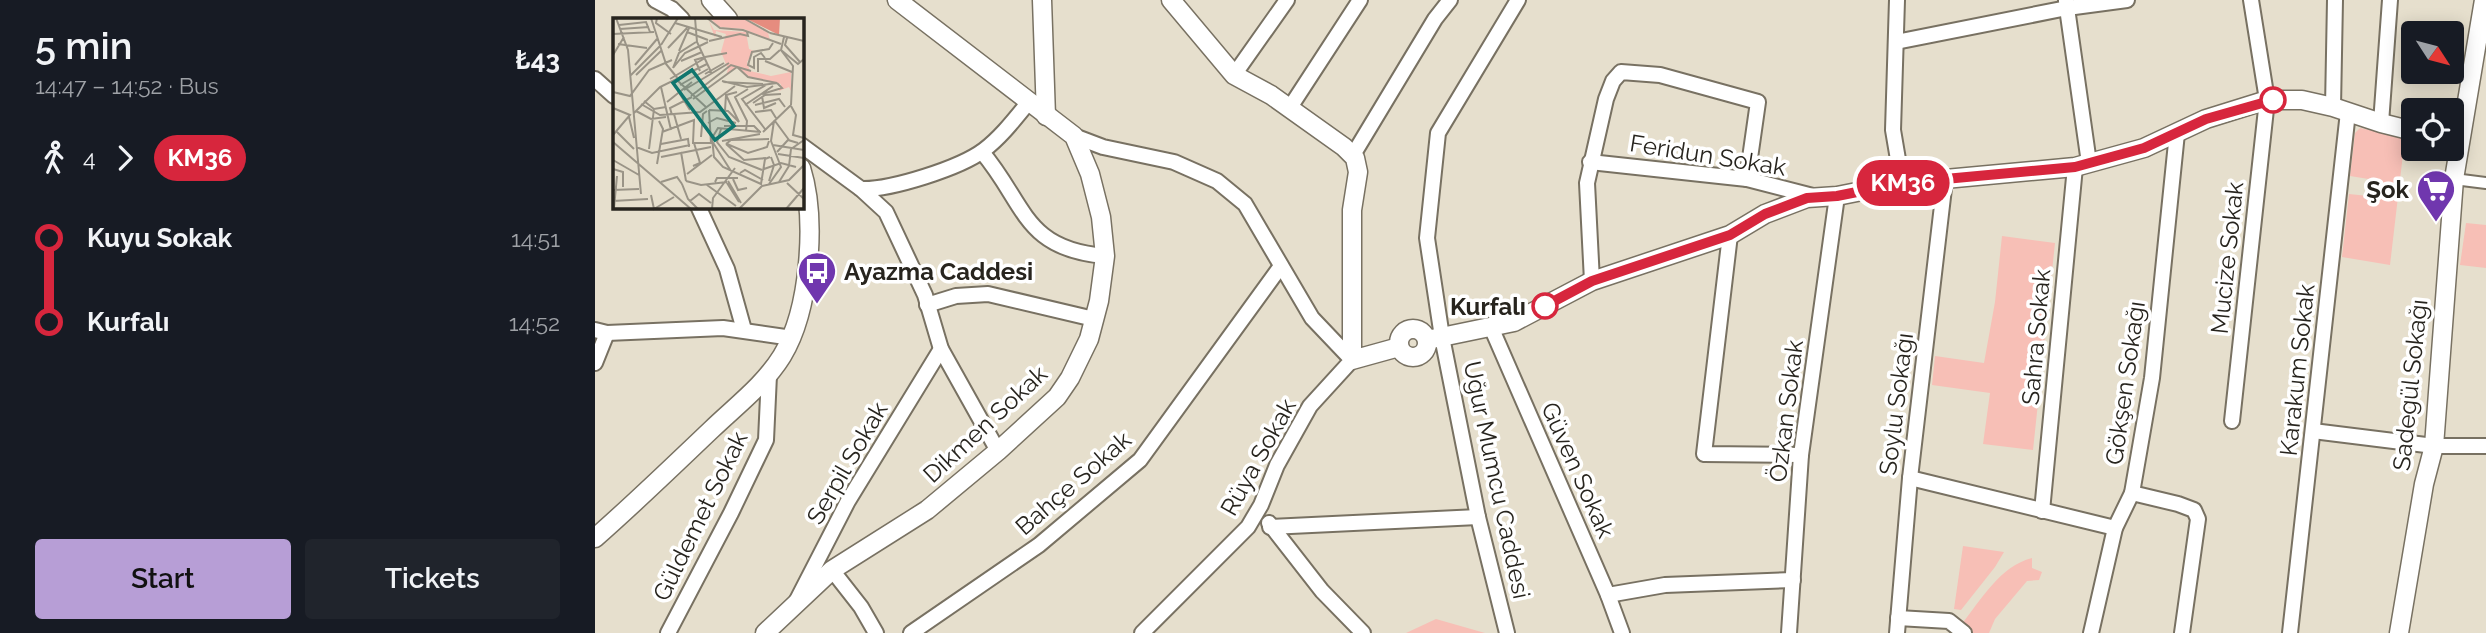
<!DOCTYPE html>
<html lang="en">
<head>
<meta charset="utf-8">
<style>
	body { margin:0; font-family:Raleway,sans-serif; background:#20242c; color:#f1f3f6; height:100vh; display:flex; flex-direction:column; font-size:26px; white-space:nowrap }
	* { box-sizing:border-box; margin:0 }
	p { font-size:23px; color:#9ea1a6 }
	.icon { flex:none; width:38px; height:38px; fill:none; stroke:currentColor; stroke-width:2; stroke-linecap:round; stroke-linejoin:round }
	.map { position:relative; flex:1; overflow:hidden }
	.drawer { display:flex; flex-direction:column; background:#171b24; width:595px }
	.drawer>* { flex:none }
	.badge { padding:0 14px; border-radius:23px; font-size:24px; line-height:46px }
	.needle { width:46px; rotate:126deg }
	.tools { position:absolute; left:1806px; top:21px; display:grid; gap:14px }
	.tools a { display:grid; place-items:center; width:63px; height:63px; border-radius:7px; background:#171b24; box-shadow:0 4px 18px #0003; font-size:35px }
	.map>.badge { position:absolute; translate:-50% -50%; box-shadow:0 0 0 4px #fff }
	.legs { display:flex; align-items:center; gap:10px; height:77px; padding:0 35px; font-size:23px }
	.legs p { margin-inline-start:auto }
	.head { display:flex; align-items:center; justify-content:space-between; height:119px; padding:0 35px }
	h1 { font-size:38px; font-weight:600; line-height:52px }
	.button { display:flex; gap:14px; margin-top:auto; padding:14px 35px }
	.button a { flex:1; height:80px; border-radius:7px; background:#b79ed6; color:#111; font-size:28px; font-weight:600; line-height:80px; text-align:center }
	.button a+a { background:#20242c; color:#f1f3f6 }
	ul { padding:0 35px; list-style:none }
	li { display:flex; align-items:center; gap:24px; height:84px; font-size:26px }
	li i { display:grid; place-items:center; width:10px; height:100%; margin:0 9px; background:currentColor }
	li i::after { content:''; width:18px; height:18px; margin:-9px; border:5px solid; border-radius:50%; background:#171b24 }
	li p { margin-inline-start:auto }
	li:first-child i { background:linear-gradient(#0000 50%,currentColor 0) }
	li:last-child i { background:linear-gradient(currentColor 50%,#0000 0) }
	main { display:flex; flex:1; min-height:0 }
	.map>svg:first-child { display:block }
</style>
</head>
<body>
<main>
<section class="drawer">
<div class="head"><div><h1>5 min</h1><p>14:47 – 14:52 · Bus</p></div><b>₺43</b></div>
<div class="legs"><svg class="icon" aria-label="walk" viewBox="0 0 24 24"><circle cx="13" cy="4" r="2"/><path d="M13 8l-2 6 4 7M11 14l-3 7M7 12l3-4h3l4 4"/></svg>4<svg class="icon" aria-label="forward" viewBox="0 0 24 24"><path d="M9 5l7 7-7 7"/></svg><b class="badge" style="background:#d7263d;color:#fff">KM36</b></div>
<ul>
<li><i style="color:#d7263d"></i><b>Kuyu Sokak</b><p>14:51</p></li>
<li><i style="color:#d7263d"></i><b>Kurfalı</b><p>14:52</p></li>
</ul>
<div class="button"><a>Start</a><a>Tickets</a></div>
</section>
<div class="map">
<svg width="1891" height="633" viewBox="0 0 1891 633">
	<rect width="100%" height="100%" fill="#e6dfcd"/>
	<g fill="#f7bfb6">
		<polygon points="1765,128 1810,137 1795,265 1747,257 1754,194 1783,197 1786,181 1755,176 1760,133"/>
		<polygon points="1871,223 1891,225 1891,268 1865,265"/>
		<polygon points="1407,236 1460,243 1438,450 1388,444 1395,393 1337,385 1340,356 1389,363 1400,302"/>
		<polygon points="1368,546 1409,552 1400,567 1366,610 1359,609"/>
		<path d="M1437 558V568L1447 572 1444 580 1432 581 1400 619 1394 633H1377L1366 625C1386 600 1405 566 1437 558Z"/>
		<polygon points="841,619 890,633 811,633"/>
	</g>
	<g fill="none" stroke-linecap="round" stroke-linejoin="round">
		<g stroke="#787162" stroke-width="14">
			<polyline id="pedestrian" points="1859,179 1891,183"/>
		</g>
		<g stroke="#787162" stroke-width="18">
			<g id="minor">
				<polyline points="60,0 77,9 87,19"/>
				<polyline points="1302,0 1298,130 1307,183"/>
				<polyline points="1471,1 1494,163"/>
				<polyline points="1301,42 1472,8 1532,0"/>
				<polyline points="639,75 692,0"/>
				<polyline points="0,79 19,96"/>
				<polyline points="1738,107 1740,0"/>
				<polyline points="694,109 765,0"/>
				<polyline points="1786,123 1795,0"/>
				<polyline points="479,136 508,147 579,162 622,181 650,204 717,318 757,360 715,406 682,465 666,505 653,527 547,633"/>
				<polyline points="206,145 266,189 291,212 330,295 346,349 403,451"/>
				<path d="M387 152C431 204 428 249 510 256"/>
				<polyline points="758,155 840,19 855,0"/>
				<polyline points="995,162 1152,179 1218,196"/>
				<path d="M266 189C296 190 365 168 389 150 406 137 419 120 433 103"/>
				<polyline points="103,206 132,269 149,330"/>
				<polyline points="1135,235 1109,454 1206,455"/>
				<polyline points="997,281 992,183 1011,99 1018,81 1026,72 1065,75 1163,102 1152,179"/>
				<polyline points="332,305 361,296 393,294 499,319"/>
				<polyline points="896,327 1013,595 1027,633"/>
				<polyline points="0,330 12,333 128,328 197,338"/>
				<polyline points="0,363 12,333"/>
				<polyline points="1637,421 1672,100 1656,0"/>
				<polyline points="1718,431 1839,446 1891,446"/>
				<polyline points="1315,478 1520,528"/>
				<polyline points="1537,493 1583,504 1599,510 1603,519 1587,633"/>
				<polyline points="1447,511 1480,167"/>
				<polyline points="674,523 727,591 768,633"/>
				<polyline points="675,527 883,517"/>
				<polyline points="237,570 266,607 281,633"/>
				<polyline points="1013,595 1070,585 1198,580"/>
				<polyline points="202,600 253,501 346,349"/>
				<polyline points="1303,618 1354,621 1369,633"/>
				<polyline points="73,633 136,513 171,440 174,375"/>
				<polyline points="316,633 444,545 545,460 686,266"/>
				<polyline points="912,633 883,517 847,337 832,238 843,133 923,0"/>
				<polyline points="1194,633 1206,455 1242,196"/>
				<polyline points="1302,633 1315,478 1350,180"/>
				<polyline points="1496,633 1520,528 1537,493 1557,378 1582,133"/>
				<polyline points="1695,633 1753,112"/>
			</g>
		</g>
		<g stroke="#787162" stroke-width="21">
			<g id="tertiary">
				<polyline points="116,0 133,19"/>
				<polyline points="447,0 451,116"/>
				<polyline points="576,0 639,75 676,95 749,147 760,158 763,172 757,210 757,360 804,347"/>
				<circle cx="818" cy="343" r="14"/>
				<polyline points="832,340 919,322 997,281 1135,235 1170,214 1212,198 1242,196 1307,183 1480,167 1549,148 1611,119 1672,100 1707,100 1738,107 1786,123 1818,131"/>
				<path d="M0 538C40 503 78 466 117 429 142 405 169 385 187 356 215 310 222 219 206 168"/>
				<polyline points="170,633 237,570 332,510 403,451 462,397 475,378 494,339 504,301 510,256 506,217 495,174 479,136 302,0"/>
				<polyline points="1804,633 1829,484 1839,446 1859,179 1889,0"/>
			</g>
		</g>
		<use href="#pedestrian" stroke="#fff" stroke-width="10"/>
		<use href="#minor" stroke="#fff" stroke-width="14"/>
		<use href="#tertiary" stroke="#fff" stroke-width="18"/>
	</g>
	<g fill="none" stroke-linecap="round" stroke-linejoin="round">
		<g stroke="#fff" stroke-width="16">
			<polyline id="line-1" points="950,306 997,281 1135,235 1170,214 1212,198 1242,196 1307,183 1480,167 1549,148 1611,119 1678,100"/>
		</g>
		<use href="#line-1" stroke="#d7263d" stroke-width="10"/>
	</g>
	<defs>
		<g id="supermarket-pin" transform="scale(2.0125)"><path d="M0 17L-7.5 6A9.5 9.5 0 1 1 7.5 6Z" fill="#7037ae" stroke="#fff"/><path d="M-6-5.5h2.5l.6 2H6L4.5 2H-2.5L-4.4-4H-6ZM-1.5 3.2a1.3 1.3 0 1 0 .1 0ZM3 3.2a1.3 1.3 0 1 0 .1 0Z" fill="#fff"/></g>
		<g id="bus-pin" transform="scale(2.0125)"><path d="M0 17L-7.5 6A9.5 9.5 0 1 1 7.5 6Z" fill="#7037ae" stroke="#fff"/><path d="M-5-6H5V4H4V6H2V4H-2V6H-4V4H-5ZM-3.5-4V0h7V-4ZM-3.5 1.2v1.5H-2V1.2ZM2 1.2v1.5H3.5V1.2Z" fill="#fff"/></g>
	</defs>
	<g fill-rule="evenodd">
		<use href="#supermarket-pin" x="1841" y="189"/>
		<use href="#bus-pin" x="222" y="271"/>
	</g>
	<g fill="#fff" stroke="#d7263d" stroke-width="3.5">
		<circle cx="1678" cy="100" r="12"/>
		<circle cx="950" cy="306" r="12"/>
	</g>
	<g text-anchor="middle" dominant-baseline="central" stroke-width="7" stroke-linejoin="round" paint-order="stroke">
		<g font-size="24" fill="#27241e" stroke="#fff">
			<text transform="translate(1113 155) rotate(9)">Feridun Sokak</text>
			<text transform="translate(1632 258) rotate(-84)">Mucize Sokak</text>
			<text transform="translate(1441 337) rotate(-85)">Sahra Sokak</text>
			<text transform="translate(1702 370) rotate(-84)">Karakum Sokak</text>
			<text transform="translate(1530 383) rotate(-82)">Gökşen Sokağı</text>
			<text transform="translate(1815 385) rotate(-84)">Sadegül Sokağı</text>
			<text transform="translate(1301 404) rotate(-83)">Soylu Sokağı</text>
			<text transform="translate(1191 411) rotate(-83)">Özkan Sokak</text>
			<text transform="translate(390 424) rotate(-43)">Dikmen Sokak</text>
			<text transform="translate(663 457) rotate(-61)">Rüya Sokak</text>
			<text transform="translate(252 463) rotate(-60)">Serpil Sokak</text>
			<text transform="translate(983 470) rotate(66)">Güven Sokak</text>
			<text transform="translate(902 480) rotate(78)">Uğur Mumcu Caddesi</text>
			<text transform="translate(478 483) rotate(-41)">Bahçe Sokak</text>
			<text transform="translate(105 516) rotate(-64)">Güldemet Sokak</text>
		</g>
		<g font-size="24" font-weight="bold" fill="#27241e" stroke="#fff" text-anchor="end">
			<text x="1814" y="189">Şok</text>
			<text x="249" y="271" text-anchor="start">Ayazma Caddesi</text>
		</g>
		<g font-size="24" font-weight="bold" fill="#27241e" stroke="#fff" text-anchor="end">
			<text x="931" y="306">Kurfalı</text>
		</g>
	</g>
	<g transform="translate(18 18)">
		<rect width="191" height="191" fill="#e6dfcd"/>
		<path d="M97 0 133 2 155 15 157 22 131 11 106 9ZM96 3 101 12 133 14 136 31 141 33 134 44 137 53 158 58 178 54V73L176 69 166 73 168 66 136 59 124 48 113 58 115 51 108 34 113 16 103 13 102 20Z" fill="#f7bfb6"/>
		<path d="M122 0H167L166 17 134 1Z" fill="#e68c7f"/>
		<path fill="none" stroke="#9a9487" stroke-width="2" d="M3 0 15 32 28 176M38 0 53 46 66 62M44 0 43 5 58 16M82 0 84 24 99 56M94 0 107 10 130 12 168 26M119 0 132 1 157 15M62 5 109 19M6 7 33 4 37 14M7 11 36 9M74 14 95 22M157 15 191 23M0 16 41 14M171 19 168 32 180 48 178 87M174 20 172 27 187 44M96 23 127 16 135 18 134 14M5 26 34 30M48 27 65 0M55 30 74 10M168 32 185 46 191 41M66 33 76 10M0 37 11 19M92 39 114 35M152 40 148 35 141 39V50L135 47 139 34 156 31 160 25M68 43 89 34M152 43 179 54M22 47 44 21M124 49 135 59 164 65M60 50 72 35 95 24M60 50 66 35 83 24M87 53 82 42 92 39M145 54V41H157L167 32M92 56 111 45M18 57 47 28M23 57 49 32M57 61 92 40M65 63 94 90M109 63 134 69 164 65M110 64 150 66M67 67 95 51M48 69 58 112M71 72 116 45M65 73 77 92M0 74 17 78 36 52 59 42M149 76 169 70 164 65M113 77 126 104M78 78 118 47 138 53M149 78 151 90 163 85M80 81 124 49M31 83 41 91 53 89M54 84 79 64M140 85 152 77 168 76M28 86 47 97 87 94 122 68M132 87 160 68M142 87 166 81 172 89M178 88 183 97 180 117 191 120M0 90 17 97 0 117M96 92 115 93 126 104M112 92 113 77 124 74M23 93 38 101 53 99M142 94 158 92 163 100M21 95 47 69 94 46M61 96 68 121M59 97 57 90 79 79M16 99 21 120M162 103 176 122M95 105 104 100 123 105M111 108H141L147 114M108 111 104 124 116 139 149 152M152 111 129 81 153 67M133 113 134 103 122 79 135 71M4 114 21 131M49 114 81 102 80 125M148 114 105 110 99 120 101 139 110 149 148 166 152 141 157 139M150 114 178 87M88 119 90 96 94 93M99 123 118 153M109 123 147 116M0 124 78 191M79 125H98L96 92M48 126 75 121 76 129M113 126 131 142 153 140M113 126 118 122 156 121M114 126 135 135 154 129 156 123M160 127 191 132M23 129 39 135 77 127M36 131 41 91M68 134 73 163M164 134 175 122 185 125M165 136 191 140M48 139 98 129M0 142 26 157M44 146 50 111 46 103M80 148 87 145 81 125M0 151 10 154V169M151 151 168 145 183 149M127 155 132 152 150 162M74 156 99 137M120 161 125 172 134 170M73 163 88 167 114 164M115 163 128 185M156 163 161 147 158 139M48 164 64 159 69 166M102 164 104 160H125M166 164 176 148 178 131 191 122M114 165 126 184M174 165 191 181M69 166 75 181 85 191M156 166 168 149 158 123 161 103M94 167 123 188M0 172 26 171M38 177 41 191 61 179M0 183 35 181M77 183 86 176 98 185M1 190 4 158M99 191 100 180 122 150M126 191 149 168 176 162 191 147M173 191 191 170"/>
		<path fill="#0f766e" fill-opacity="0.15" stroke="#0f766e" stroke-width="3.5" d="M79 52 121 108 102 122 60 65Z"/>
		<rect width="191" height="191" fill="none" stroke="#27241e" stroke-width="3.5"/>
	</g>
</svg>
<div class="tools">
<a><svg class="needle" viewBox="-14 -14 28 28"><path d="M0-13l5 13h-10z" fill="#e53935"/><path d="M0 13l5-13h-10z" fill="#9ea1a6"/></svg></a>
<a><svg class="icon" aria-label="locate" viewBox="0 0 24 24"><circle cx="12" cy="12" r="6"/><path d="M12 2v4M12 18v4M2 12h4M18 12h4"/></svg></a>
</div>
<b class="badge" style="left:1308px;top:183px;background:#d7263d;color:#fff">KM36</b>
</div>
</main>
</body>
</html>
